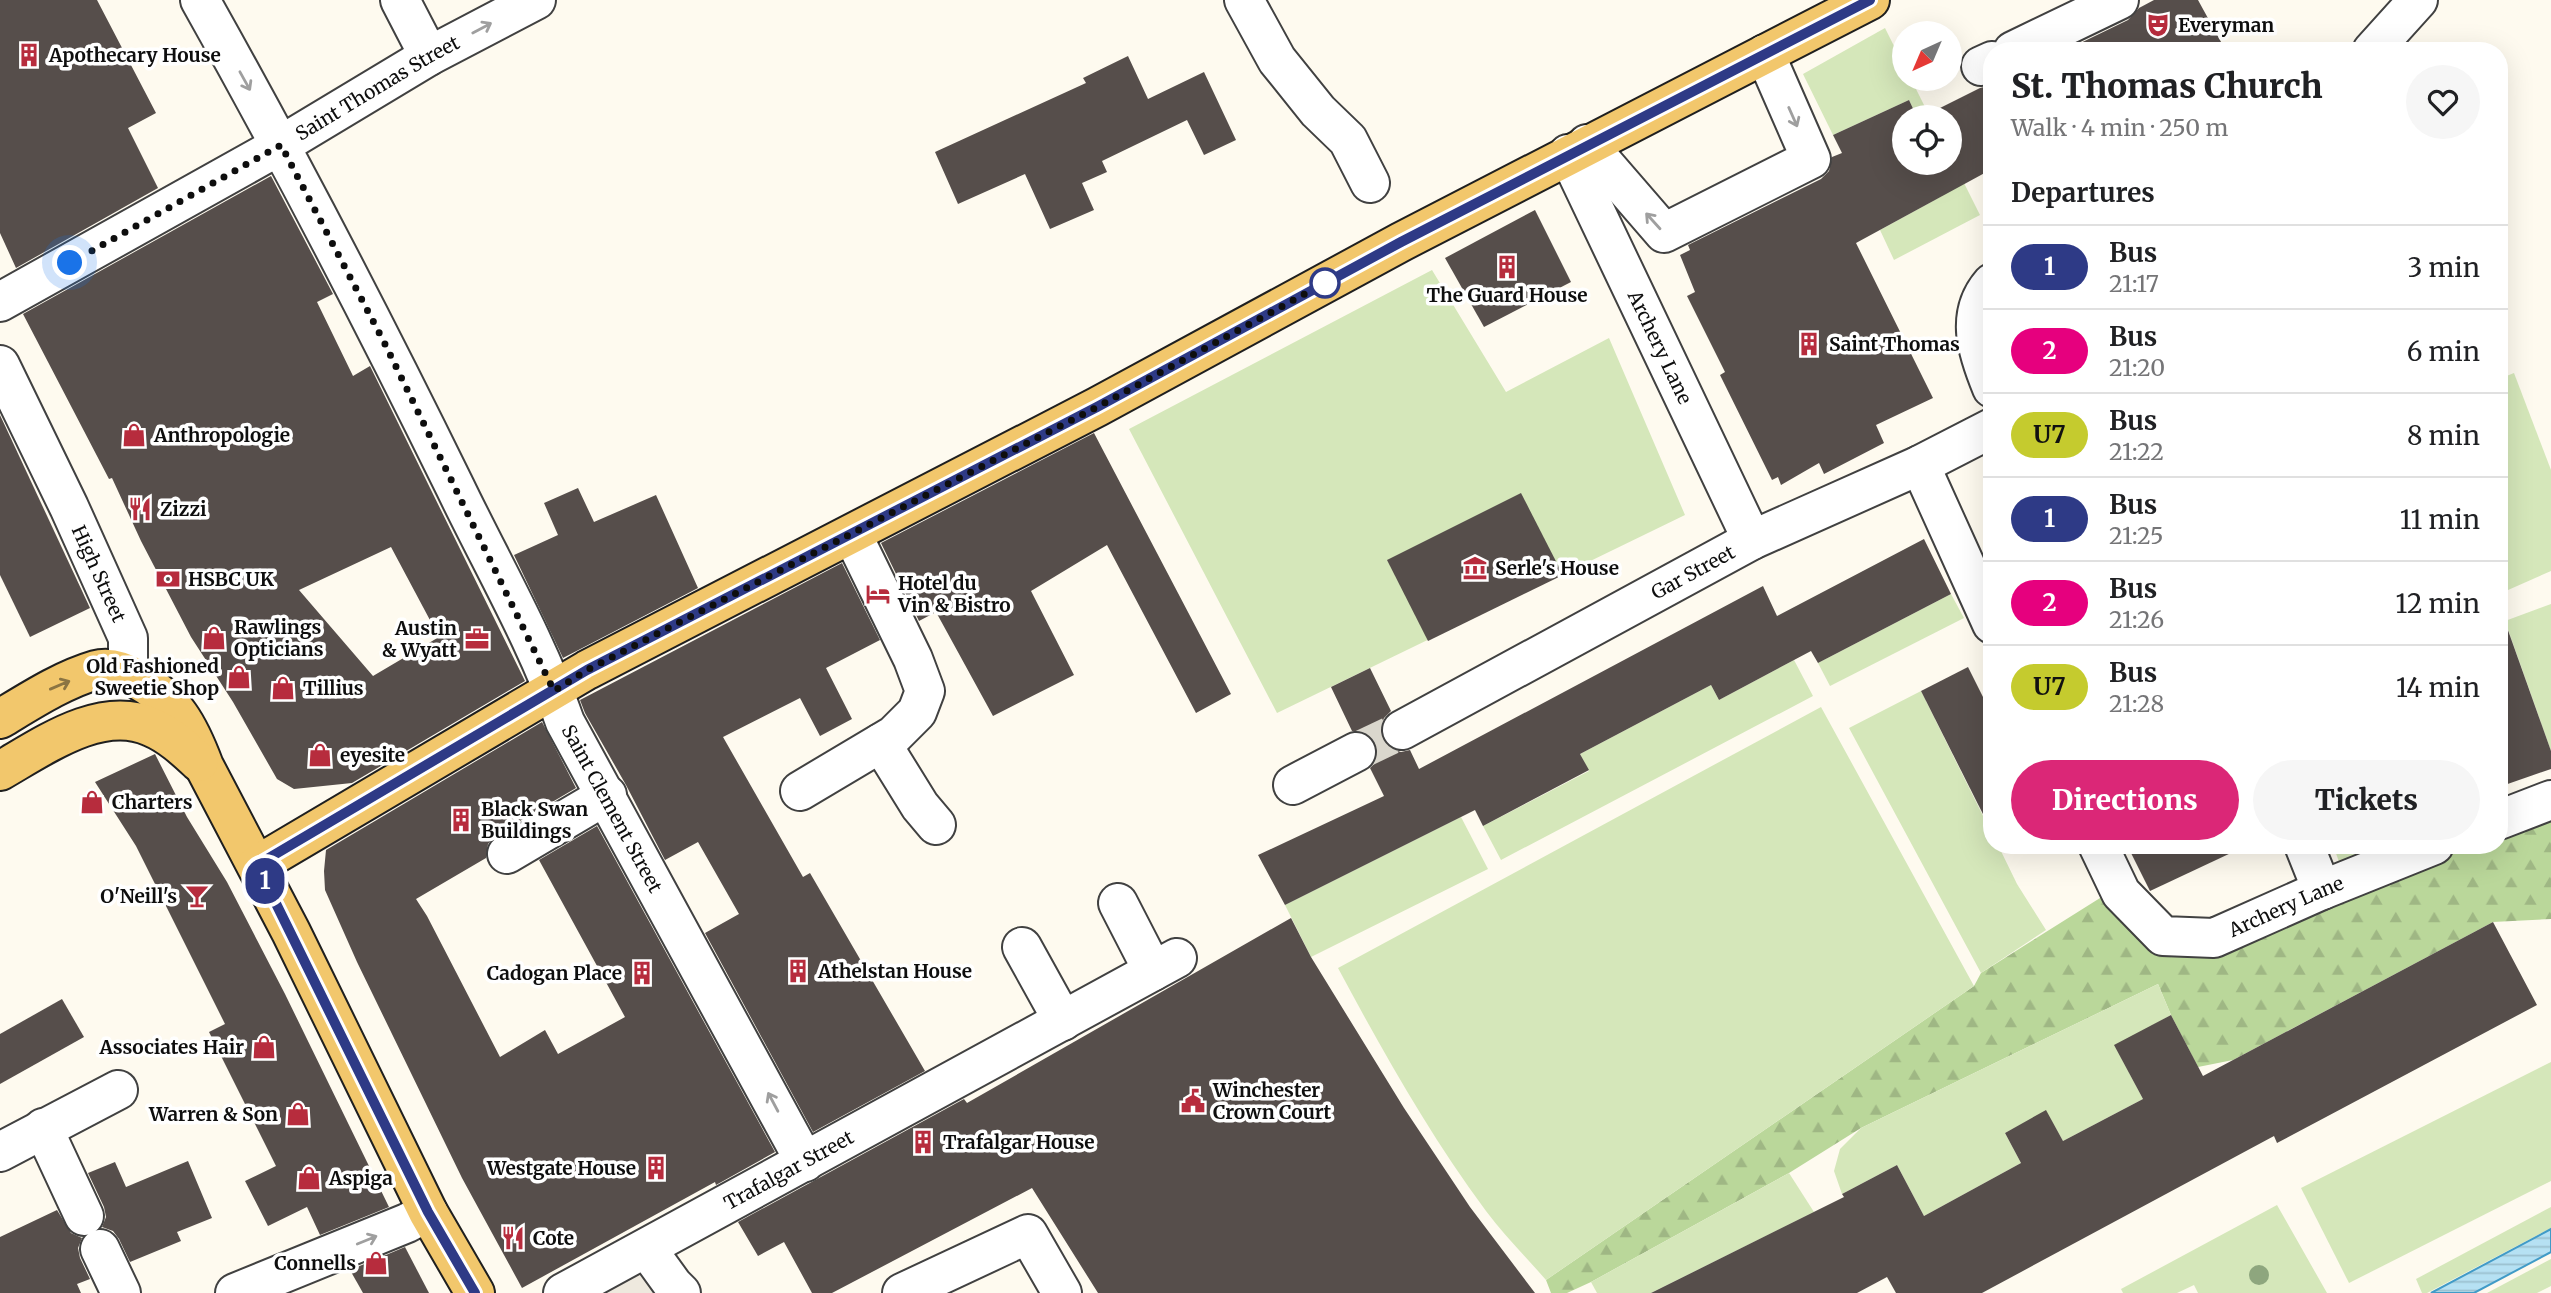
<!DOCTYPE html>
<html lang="en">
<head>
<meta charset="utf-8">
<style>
	body { margin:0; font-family:Merriweather,serif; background:#f6f6f6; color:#202124; height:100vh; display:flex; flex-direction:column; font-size:26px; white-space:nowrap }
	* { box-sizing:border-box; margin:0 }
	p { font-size:23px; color:#757577 }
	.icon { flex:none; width:38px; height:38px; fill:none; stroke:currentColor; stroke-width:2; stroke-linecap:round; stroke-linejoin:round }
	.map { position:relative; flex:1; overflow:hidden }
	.sheet { position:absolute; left:1983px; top:42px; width:525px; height:812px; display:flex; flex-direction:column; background:#fff; border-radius:28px; box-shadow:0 7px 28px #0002 }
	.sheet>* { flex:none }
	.badge { padding:0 14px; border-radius:23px; font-size:24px; line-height:46px }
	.needle { width:46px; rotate:224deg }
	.fabs { position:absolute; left:1892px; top:21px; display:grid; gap:14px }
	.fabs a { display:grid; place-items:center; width:70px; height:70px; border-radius:50%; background:#fff; box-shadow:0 7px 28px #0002; font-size:35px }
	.you { position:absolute; width:35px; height:35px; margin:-18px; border:5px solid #fff; border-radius:50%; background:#1a73e8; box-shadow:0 0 0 10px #1a73e833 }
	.map>.badge { position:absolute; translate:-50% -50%; box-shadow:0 0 0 4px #fff }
	h2 { padding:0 28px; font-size:26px; line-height:63px }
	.round { display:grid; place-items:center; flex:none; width:74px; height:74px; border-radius:37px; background:#f6f6f6 }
	.overview { display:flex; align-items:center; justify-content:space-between; height:119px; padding:0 28px }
	h1 { font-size:33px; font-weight:800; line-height:52px }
	.button { display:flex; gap:14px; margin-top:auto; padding:14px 28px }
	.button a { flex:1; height:80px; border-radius:42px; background:#db2777; color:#fff; font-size:28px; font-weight:800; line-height:80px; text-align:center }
	.button a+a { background:#f6f6f6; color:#202124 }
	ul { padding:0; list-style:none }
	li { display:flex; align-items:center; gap:21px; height:84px; padding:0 28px; border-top:2px solid #e0e0e0 }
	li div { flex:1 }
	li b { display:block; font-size:26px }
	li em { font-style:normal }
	li .badge { min-width:77px; font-weight:700; text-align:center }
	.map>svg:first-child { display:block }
</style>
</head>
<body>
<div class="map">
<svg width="2551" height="1293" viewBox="0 0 2551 1293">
	<defs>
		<pattern id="grass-tufts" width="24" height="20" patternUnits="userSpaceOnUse" patternTransform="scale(1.75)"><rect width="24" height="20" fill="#d5e7ba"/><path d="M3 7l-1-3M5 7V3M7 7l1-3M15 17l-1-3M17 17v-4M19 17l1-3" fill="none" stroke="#b6c59f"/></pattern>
		<pattern id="forest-firs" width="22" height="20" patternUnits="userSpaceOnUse" patternTransform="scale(1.75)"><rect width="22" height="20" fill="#bad79a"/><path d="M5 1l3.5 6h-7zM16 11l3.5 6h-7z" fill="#9fb784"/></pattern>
		<pattern id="water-rules" width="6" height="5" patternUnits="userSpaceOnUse" patternTransform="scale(1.75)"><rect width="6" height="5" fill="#b6e1f3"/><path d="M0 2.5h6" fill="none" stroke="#9bc0cf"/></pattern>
	</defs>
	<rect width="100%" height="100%" fill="#fefaef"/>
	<polygon fill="url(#grass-tufts)" points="2333,845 2409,845 2343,873"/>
	<polygon fill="url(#forest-firs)" points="2551,808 2551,919 2493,922 2233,1060 2198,1067 2171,1015 2158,984 1861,1128 1789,1173 1591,1282 1567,1293 1551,1293 1546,1280 1974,986 1981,973 2108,893 2157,946 2324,897 2456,845 2499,845 2499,828"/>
	<g fill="#d5e7ba">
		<polygon points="1885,28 1904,66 1904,79 1911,79 1930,117 1917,117 1909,100 1833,135 1803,74"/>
		<polygon points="1950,155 1980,215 1894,260 1880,230 1942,196 1926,163 1950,163"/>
		<polygon points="1432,270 1506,392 1609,338 1685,515 1277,713 1129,429"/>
		<polygon points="2514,373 2551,470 2551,571 2499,594 2499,379"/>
		<polygon points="1951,594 1964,618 1830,686 1818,663"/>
		<polygon points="2551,604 2551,751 2505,621"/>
		<polygon points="1794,660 1813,696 1501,860 1483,826 1589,771 1580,754 1711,685 1719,700"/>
		<polygon points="1921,691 1991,832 1992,845 1998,845 2017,884 2046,930 1981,973 1849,728"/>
		<path d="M1821 707 1974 986 1546 1280C1526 1257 1504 1235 1486 1211 1429 1134 1383 1052 1338 968Z"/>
		<polygon points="1461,817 1488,869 1311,957 1285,905"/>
		<polygon points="2158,984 2171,1015 2115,1046 2143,1099 2063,1141 2046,1111 2005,1133 2021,1163 1924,1216 1897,1165 1842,1194 1834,1171 1840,1149 1861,1128"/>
		<polygon points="2551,1062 2551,1181 2349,1283 2301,1188"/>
		<polygon points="1789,1173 1814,1212 1651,1293 1597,1293 1591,1282"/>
		<polygon points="2277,1205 2327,1293 2198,1293 2194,1285 2177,1293 2123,1293 2121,1289"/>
		<polygon points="2551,1207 2551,1228 2427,1293 2422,1293 2416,1279"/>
		<polygon points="2551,1259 2551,1286 2537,1293 2487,1293"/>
	</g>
	<polygon fill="#eee9de" points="645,1255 675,1293 573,1293"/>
	<polygon fill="url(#water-rules)" stroke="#419bc7" stroke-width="2" points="2551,1229 2551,1252 2474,1293 2431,1293"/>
	<g fill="#564e4b" fill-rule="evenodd">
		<polygon points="0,0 97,0 156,113 128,128 158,188 16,268 0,233"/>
		<polygon points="2154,0 2198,0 2226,51 2064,51 2128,20 2139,8"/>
		<polygon points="1128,56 1148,99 1204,72 1236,140 1204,155 1187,120 1102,161 1107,172 1082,183 1094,210 1050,229 1025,174 958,204 935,152 1086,83 1083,78"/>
		<polygon points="1992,85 1992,169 1856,243 1933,398 1876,425 1884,443 1824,474 1819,463 1781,485 1778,477 1772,480 1720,375 1725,372 1687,296 1695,292 1680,255 1690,250 1688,245 1821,179 1829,171 1832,157 1842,153 1833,135 1909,100 1917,117 1904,117 1904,163 1950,163 1950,117 1922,117 1980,88"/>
		<path d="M271 176 333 294 317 302 353 376 370 366 525 681 352 783 294 789 277 779 233 702 191 637 141 541 112 478 109 479 23 314ZM391 547 439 637 373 676 299 590Z"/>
		<polygon points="1535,210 1571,282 1484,327 1445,258"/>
		<polygon points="0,415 90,608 30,637 0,575"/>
		<polygon points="1094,433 1231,694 1196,713 1107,545 1031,591 1074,675 993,716 936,612 919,621 881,543"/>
		<polygon points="578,488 594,522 656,495 698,588 563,658 514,555 558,535 544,503"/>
		<polygon points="1521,493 1563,575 1428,641 1387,560"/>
		<polygon points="1924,539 1951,594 1818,663 1811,651 1719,700 1711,685 1580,754 1589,770 1483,826 1475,810 1285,905 1258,855 1384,796 1370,768 1375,763 1378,754 1376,742 1367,733 1352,731 1331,687 1370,668 1391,711 1384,718 1380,729 1383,740 1391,749 1401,752 1410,750 1419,769 1763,586 1777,616"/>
		<polygon points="842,563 880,640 826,668 852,719 820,736 800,698 723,737 803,877 810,873 925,1071 813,1132 705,933 739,914 698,842 665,860 626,785 585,713 580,700"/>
		<polygon points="2504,619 2551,751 2551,769 2499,787 2499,620"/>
		<polygon points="1968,667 1992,715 1992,832 1921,691"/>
		<polygon points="542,722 576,788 496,835 488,844 486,858 416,899 427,916 500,1057 545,1030 558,1054 625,1017 539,860 597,826 775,1152 716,1185 715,1182 522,1288 462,1178 357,962 325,890 324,871 326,850"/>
		<polygon points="155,754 187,817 227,882 285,994 389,1207 320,1235 307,1207 268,1226 245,1181 276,1166 209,1032 225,1024 136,846 95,782"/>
		<polygon points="2127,845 2248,845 2150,891"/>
		<polygon points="1291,918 1311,957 1404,1108 1470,1207 1535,1293 1098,1293 1032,1188 832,1293 812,1293 784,1242 758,1256 738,1222 964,1099 967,1103"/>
		<polygon points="2493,922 2537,1005 2277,1143 2274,1136 1982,1293 1896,1293 1887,1277 1857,1293 1651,1293 1844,1197 1842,1194 1897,1165 1924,1216 2021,1163 2005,1133 2046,1110 2063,1141 2143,1099 2114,1045 2171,1015 2203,1076"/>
		<polygon points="62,999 84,1037 0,1084 0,1034"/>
		<polygon points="188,1161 212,1218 177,1232 181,1241 130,1262 119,1239 113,1231 102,1227 106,1217 104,1207 88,1173 115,1162 126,1187"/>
		<polygon points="57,1210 71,1233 82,1238 78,1248 80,1258 90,1279 77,1284 81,1293 0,1293 0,1237"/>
		<polygon points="405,1247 429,1293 363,1293 350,1270"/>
	</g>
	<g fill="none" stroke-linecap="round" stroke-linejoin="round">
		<polyline stroke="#dad7cd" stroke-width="38" stroke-dasharray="38 19" stroke-linecap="butt" points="1356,752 1402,730"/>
		<g stroke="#414141" stroke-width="42">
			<g id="minor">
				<path id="s1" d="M200 0C290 160 374 322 455 487 492 564 537 641 565 722L805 1162"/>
				<polyline points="400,0 429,56"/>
				<polyline points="1244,0 1277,60 1318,111 1348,140 1370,183"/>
				<polyline points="2013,51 2119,0"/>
				<polyline points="2372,51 2418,0"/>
				<polyline points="1981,66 1992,61"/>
				<polyline points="1587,144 1664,233 1811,159 1765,54"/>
				<path id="s2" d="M1568 154 1752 540"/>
				<path d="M1992 283C1964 315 1978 354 1992 388"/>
				<path id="s3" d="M0 302 281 145 429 56 536 0"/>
				<path id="s4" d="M0 365 69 507 128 638V673"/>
				<polyline points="1920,465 1992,624"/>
				<path id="s5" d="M1402 730 1752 540 1920 465 1992 428"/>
				<polyline points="881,743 920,806 936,825"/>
				<polyline points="1293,785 1356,752"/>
				<polyline points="800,791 894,735 917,712 925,691 913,659 852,534"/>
				<polyline points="2499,820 2551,800"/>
				<path id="s6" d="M2098 845 2121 893 2163 936 2214 938 2322 890 2434 845"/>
				<polyline points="2304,845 2322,890"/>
				<polyline points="507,854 607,795"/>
				<polyline points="1118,903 1153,971"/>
				<polyline points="1022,947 1063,1021"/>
				<polyline points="43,1128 84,1216"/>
				<polyline points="0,1152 118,1090"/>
				<polyline points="100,1249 121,1293"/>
				<polyline points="647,1249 673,1285 681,1293"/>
				<polyline points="235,1293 407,1223 428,1212"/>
				<path id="s7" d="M563 1293 1177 958"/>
				<polyline points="902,1293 1028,1234 1062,1293"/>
			</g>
		</g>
		<g stroke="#1f1f1f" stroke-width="42">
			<g id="major">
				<path d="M0 719C30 701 62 680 96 670 110 666 125 672 137 679 175 700 189 726 204 766L291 932 428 1212 475 1293"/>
				<path d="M0 771C42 747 101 704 151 727 170 735 185 749 199 762"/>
				<polyline points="257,865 587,670 1097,407 1401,242 1870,0"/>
			</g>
		</g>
		<use href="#minor" stroke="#fff" stroke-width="38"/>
		<use href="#major" stroke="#f2c76c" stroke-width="38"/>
	</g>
	<circle fill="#8ea67e" cx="2259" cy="1275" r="10"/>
	<defs><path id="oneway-shaft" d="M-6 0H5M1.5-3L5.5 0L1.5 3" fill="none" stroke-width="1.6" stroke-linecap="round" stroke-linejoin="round" transform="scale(1.75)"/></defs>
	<g stroke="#9f9f9f">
		<use href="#oneway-shaft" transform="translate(482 28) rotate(-28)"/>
		<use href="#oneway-shaft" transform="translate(245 81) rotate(61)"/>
		<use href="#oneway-shaft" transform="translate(1793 117) rotate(66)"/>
		<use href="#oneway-shaft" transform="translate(1653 221) rotate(-132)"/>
		<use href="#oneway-shaft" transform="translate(773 1102) rotate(-118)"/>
		<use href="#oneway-shaft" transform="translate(367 1240) rotate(-22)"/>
	</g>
	<use stroke="#8b7442" href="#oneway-shaft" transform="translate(60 685) rotate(-23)"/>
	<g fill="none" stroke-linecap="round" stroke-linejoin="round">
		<g stroke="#fff" stroke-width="16">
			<polyline id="line" points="475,1293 428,1212 257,865 587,670 1097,407 1401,242 1870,0"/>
		</g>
		<use href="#line" stroke="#2e3a86" stroke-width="10"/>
		<polyline stroke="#0e0e0e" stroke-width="7" stroke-dasharray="0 12.6" points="70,263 281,145 384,342 554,691 587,670 1097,407 1325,283"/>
	</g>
	<defs>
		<g id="theatre-bare" transform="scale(1.89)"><path d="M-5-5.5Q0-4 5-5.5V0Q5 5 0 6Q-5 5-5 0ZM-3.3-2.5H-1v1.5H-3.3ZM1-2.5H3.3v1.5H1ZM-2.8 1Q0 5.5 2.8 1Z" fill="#b72c3d" stroke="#fff" stroke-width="2.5" paint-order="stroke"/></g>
		<g id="building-bare" transform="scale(1.89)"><path d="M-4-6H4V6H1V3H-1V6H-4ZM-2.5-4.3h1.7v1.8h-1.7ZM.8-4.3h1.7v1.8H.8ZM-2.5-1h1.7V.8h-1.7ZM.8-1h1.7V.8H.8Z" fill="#b72c3d" stroke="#fff" stroke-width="2.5" paint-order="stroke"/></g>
		<g id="shop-bare" transform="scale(1.89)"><path d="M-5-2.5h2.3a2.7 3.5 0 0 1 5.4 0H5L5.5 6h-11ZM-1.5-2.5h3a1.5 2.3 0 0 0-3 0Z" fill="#b72c3d" stroke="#fff" stroke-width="2.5" paint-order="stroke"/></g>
		<g id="restaurant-bare" transform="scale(1.89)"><path d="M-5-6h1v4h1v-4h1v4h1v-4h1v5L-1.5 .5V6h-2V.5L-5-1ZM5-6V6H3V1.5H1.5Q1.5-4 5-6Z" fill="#b72c3d" stroke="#fff" stroke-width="2.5" paint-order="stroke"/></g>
		<g id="museum-bare" transform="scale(1.89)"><path d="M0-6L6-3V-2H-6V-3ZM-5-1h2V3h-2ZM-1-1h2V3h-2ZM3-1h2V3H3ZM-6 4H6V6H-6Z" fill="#b72c3d" stroke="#fff" stroke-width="2.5" paint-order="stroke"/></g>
		<g id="bank-bare" transform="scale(1.89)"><path d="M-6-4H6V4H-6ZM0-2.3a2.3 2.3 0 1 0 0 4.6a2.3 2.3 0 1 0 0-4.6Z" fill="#b72c3d" stroke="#fff" stroke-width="2.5" paint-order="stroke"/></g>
		<g id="hotel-bare" transform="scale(1.89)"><path d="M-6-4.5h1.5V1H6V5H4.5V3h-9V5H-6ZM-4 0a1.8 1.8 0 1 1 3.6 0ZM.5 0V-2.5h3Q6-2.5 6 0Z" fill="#b72c3d" stroke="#fff" stroke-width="2.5" paint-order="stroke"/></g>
		<g id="office-bare" transform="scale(1.89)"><path d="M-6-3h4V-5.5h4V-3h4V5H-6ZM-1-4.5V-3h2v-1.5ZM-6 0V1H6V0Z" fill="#b72c3d" stroke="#fff" stroke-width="2.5" paint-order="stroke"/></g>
		<g id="bar-bare" transform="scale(1.89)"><path d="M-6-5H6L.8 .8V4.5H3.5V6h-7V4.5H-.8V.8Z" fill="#b72c3d" stroke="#fff" stroke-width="2.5" paint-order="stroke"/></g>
		<g id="civic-bare" transform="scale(1.89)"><path d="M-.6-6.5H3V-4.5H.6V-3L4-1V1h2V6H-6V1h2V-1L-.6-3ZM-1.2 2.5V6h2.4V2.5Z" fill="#b72c3d" stroke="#fff" stroke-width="2.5" paint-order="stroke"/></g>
	</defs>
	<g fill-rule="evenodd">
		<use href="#theatre-bare" x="2158" y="25"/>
		<use href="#building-bare" x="29" y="55"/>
		<use href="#building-bare" x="1507" y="267"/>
		<use href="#building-bare" x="1809" y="344"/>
		<use href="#shop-bare" x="134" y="435"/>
		<use href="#restaurant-bare" x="140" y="509"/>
		<use href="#museum-bare" x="1475" y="568"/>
		<use href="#bank-bare" x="168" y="579"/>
		<use href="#hotel-bare" x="878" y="594"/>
		<use href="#shop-bare" x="214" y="638"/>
		<use href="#office-bare" x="477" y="639"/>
		<use href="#shop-bare" x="239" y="677"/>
		<use href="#shop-bare" x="283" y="688"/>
		<use href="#shop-bare" x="320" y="755"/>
		<use href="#shop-bare" x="92" y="802"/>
		<use href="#building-bare" x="461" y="820"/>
		<use href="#bar-bare" x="197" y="896"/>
		<use href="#building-bare" x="798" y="971"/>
		<use href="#building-bare" x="642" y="973"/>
		<use href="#shop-bare" x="264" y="1047"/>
		<use href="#civic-bare" x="1193" y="1101"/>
		<use href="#shop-bare" x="298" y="1114"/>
		<use href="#building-bare" x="923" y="1142"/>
		<use href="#building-bare" x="656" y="1168"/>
		<use href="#shop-bare" x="309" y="1178"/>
		<use href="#restaurant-bare" x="513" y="1238"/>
		<use href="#shop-bare" x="376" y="1263"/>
	</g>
	<circle fill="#fff" stroke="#2e3a86" stroke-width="3.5" cx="1325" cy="283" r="14"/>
	<g text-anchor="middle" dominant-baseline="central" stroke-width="7" stroke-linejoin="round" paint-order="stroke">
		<g font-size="19" font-weight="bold" fill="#0e0e0e" stroke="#fff" text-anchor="start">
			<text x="2178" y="25">Everyman</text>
			<text x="49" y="55">Apothecary House</text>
			<text x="1507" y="295" text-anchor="middle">The Guard House</text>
			<text x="1829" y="344">Saint Thomas</text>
			<text x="154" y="435">Anthropologie</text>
			<text x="160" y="509">Zizzi</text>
			<text x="1495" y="568">Serle's House</text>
			<text x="188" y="579">HSBC UK</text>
			<text x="898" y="583">Hotel du<tspan x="898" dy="22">Vin &amp; Bistro</tspan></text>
			<text x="234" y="627">Rawlings<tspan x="234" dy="22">Opticians</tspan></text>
			<text x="457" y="628" text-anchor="end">Austin<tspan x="457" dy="22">&amp; Wyatt</tspan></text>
			<text x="219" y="666" text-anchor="end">Old Fashioned<tspan x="219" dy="22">Sweetie Shop</tspan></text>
			<text x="303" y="688">Tillius</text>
			<text x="340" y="755">eyesite</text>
			<text x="112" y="802">Charters</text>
			<text x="481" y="809">Black Swan<tspan x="481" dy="22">Buildings</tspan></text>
			<text x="177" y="896" text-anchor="end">O'Neill's</text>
			<text x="818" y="971">Athelstan House</text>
			<text x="622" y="973" text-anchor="end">Cadogan Place</text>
			<text x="244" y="1047" text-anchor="end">Associates Hair</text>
			<text x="1213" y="1090">Winchester<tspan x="1213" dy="22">Crown Court</tspan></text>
			<text x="278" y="1114" text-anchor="end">Warren &amp; Son</text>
			<text x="943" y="1142">Trafalgar House</text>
			<text x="636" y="1168" text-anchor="end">Westgate House</text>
			<text x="329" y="1178">Aspiga</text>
			<text x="533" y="1238">Cote</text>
			<text x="356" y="1263" text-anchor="end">Connells</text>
		</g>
		<g font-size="19" fill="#0e0e0e" stroke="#fff">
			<text stroke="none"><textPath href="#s3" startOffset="434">Saint Thomas Street</textPath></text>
			<text stroke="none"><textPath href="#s2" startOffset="214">Archery Lane</textPath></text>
			<text stroke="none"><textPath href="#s5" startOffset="331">Gar Street</textPath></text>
			<text stroke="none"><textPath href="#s4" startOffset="231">High Street</textPath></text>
			<text stroke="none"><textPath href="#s1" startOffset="908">Saint Clement Street</textPath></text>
			<text stroke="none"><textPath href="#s6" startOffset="243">Archery Lane</textPath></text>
			<text stroke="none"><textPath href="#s7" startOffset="257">Trafalgar Street</textPath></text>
		</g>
	</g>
</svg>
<div class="fabs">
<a><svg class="needle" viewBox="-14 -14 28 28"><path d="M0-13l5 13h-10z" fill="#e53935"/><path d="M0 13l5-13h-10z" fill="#757577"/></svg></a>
<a><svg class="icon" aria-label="locate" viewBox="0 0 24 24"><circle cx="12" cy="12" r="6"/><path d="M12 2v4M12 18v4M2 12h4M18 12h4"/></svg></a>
</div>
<div class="you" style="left:70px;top:263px"></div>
<b class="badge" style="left:265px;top:881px;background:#2e3a86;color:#fff">1</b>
<section class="sheet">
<div class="overview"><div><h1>St. Thomas Church</h1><p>Walk · 4 min · 250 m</p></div><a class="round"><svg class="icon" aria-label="heart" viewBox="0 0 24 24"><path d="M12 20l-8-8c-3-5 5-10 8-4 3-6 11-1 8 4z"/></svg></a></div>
<h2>Departures</h2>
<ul>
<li><span class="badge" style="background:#2e3a86;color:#fff">1</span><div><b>Bus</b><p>21:17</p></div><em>3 min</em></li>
<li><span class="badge" style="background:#e6007e;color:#fff">2</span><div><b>Bus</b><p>21:20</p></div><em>6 min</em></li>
<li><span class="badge" style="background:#c5cb2e;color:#111">U7</span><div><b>Bus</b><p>21:22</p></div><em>8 min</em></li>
<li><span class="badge" style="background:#2e3a86;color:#fff">1</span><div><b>Bus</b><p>21:25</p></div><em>11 min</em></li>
<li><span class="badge" style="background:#e6007e;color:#fff">2</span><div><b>Bus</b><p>21:26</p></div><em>12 min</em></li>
<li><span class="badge" style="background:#c5cb2e;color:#111">U7</span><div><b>Bus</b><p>21:28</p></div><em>14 min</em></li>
</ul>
<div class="button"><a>Directions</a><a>Tickets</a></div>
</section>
</div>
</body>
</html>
